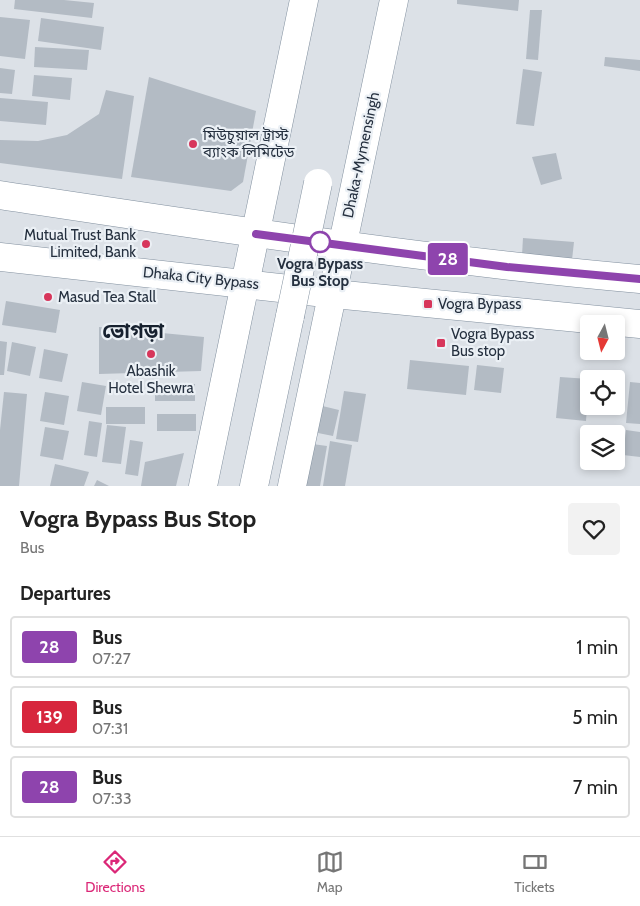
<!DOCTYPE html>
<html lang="en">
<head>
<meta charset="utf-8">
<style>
	body { margin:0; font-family:Cabin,"Noto Sans Bengali",sans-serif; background:#f2f2f2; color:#222; height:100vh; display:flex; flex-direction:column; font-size:19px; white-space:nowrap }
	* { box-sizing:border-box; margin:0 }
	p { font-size:16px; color:#767676 }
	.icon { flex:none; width:28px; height:28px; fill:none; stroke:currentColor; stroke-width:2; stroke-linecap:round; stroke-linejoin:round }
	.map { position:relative; height:486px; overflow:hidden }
	.panel { display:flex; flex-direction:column; background:#fff; flex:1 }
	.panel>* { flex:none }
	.badge { padding:0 10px; border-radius:4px; font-size:18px; line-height:32px }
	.needle { width:32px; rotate:187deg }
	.controls { position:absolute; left:580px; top:315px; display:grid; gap:10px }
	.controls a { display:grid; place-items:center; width:45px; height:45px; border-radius:5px; background:#fff; box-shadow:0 2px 8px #0003; font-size:25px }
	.map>.badge { position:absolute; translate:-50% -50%; box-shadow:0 0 0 2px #fff }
	h2 { padding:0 20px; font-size:19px; line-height:45px }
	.round { display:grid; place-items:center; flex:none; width:52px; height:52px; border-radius:5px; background:#f2f2f2 }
	.summary { display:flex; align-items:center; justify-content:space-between; height:85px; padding:0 20px }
	h1 { font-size:24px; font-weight:800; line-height:38px }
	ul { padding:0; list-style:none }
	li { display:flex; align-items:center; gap:15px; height:62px; margin:0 10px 8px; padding:0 10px; border:2px solid #e0e0e0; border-radius:5px }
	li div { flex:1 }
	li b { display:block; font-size:19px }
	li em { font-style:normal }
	li .badge { min-width:55px; font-weight:700; text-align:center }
	.tabs { display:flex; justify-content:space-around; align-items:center; height:70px; border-top:1px solid #e0e0e0; background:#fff; font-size:14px; color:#767676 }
	.tabs a { display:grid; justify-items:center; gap:2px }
	.tabs .on { color:#db2777 }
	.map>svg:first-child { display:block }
</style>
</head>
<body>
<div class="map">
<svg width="640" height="486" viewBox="0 0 640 486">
	<rect width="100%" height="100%" fill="#dce1e7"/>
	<g fill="#b3bbc4">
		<polygon points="15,0 64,0 94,3 92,18 14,9"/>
		<polygon points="457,0 519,0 518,11 457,4"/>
		<polygon points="530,10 542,10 538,60 526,59"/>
		<polygon points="0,17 30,20 25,59 0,56"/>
		<polygon points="41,18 104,27 101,50 38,41"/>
		<polygon points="35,47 89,50 87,70 34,67"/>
		<polygon points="605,57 640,60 640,71 604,66"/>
		<polygon points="0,68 15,70 12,94 0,93"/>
		<polygon points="523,69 542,72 534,126 516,124"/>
		<polygon points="34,75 72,78 70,100 32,96"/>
		<polygon points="149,77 256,111 243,182 231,191 131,177"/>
		<polygon points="106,90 134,96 122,179 0,163 0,140 38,141 67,135 99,114"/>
		<polygon points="0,98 48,102 46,125 0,121"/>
		<polygon points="556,153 562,179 541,185 532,157"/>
		<polygon points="523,238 574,242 572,260 522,255"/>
		<polygon points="6,301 60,310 56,333 2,325"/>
		<polygon points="99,327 204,337 201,371 99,374"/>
		<polygon points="0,341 7,342 4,375 0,375"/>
		<polygon points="12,342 36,347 30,376 7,371"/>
		<polygon points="44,349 68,354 62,382 39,378"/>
		<polygon points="410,360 469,366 466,395 407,389"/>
		<polygon points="477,365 504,368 501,393 474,390"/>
		<polygon points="560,377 589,379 586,421 556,418"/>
		<polygon points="82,382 106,386 101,415 77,411"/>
		<polygon points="630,382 640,383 640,424 626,423"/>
		<rect x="155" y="384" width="40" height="17"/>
		<polygon points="344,391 366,394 358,442 336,439"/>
		<polygon points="4,392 27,394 19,486 0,486 0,430"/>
		<polygon points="45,392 69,396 64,425 40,421"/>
		<polygon points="314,404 339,410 333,436 308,431"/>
		<rect x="106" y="407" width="39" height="17"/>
		<rect x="157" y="414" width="39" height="17"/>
		<polygon points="89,421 102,423 97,457 84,455"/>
		<polygon points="107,425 126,427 121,464 102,462"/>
		<polygon points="45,427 69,431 63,460 40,456"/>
		<polygon points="626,430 640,432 640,457 623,455"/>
		<polygon points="130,440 143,442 138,476 125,474"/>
		<polygon points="330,441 352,445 345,486 323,486"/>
		<polygon points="305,443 327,446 320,486 298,486"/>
		<polygon points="184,453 176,486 141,486 145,462"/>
		<polygon points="55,464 89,472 84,486 50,486"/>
		<polygon points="97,480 109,486 94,486"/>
	</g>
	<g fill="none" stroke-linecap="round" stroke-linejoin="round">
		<g stroke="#82909f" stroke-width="29">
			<g id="highway">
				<path d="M0 195C213 227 426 260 640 279"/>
				<polyline points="0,257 334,294 640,324"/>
				<polyline points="203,486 304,0"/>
				<polyline points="254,486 290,316"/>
				<polyline points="292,486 394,0"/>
			</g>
		</g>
		<use href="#highway" stroke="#fff" stroke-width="28"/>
		<g stroke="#82909f" stroke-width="29" stroke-linecap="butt">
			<polyline id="highway-bridge" points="290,316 318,183"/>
		</g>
		<use href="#highway-bridge" stroke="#fff" stroke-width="28"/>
	</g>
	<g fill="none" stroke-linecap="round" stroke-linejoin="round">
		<g stroke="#fff" stroke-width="11">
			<polyline id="line" points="256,234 507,267 640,279"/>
		</g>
		<use href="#line" stroke="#8e44ad" stroke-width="8"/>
	</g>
	<g fill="#d7365b" stroke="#ebf0f5" stroke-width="2">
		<circle cx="193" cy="144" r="5"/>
		<circle cx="146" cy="244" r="5"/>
		<circle cx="48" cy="297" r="5"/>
		<rect x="423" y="299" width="10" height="10" rx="2.5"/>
		<rect x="436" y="338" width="10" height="10" rx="2.5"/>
		<circle cx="151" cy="354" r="5"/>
	</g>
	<circle fill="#fff" stroke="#8e44ad" stroke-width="2.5" cx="320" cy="242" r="10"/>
	<g text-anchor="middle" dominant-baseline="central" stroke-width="4.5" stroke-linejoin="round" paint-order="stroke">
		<g font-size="15" fill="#25303f" stroke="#ebf0f5" text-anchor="start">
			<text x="203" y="135">মিউচুয়াল ট্রাস্ট<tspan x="203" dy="17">ব্যাংক লিমিটেড</tspan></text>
			<text x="136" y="235" text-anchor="end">Mutual Trust Bank<tspan x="136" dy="17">Limited, Bank</tspan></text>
			<text x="58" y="297">Masud Tea Stall</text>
			<text x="438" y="304">Vogra Bypass</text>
			<text x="451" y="334">Vogra Bypass<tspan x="451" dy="17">Bus stop</tspan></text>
			<text x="151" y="371" text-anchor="middle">Abashik<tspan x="151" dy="17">Hotel Shewra</tspan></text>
		</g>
		<g font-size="15" fill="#25303f" stroke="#ebf0f5">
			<text transform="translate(361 155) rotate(-78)">Dhaka-Mymensingh</text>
			<text transform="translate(201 278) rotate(6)">Dhaka City Bypass</text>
		</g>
		<g font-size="15" font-weight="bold" fill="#25303f" stroke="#ebf0f5">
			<text x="320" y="264">Vogra Bypass<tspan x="320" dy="17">Bus Stop</tspan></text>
		</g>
		<g font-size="20" font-weight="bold" fill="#17212f" stroke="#ebf0f5">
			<text x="133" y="331">ভোগড়া</text>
		</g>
	</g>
</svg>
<div class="controls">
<a><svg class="needle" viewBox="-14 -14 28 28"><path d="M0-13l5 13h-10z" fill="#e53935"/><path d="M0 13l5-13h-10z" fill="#767676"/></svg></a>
<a><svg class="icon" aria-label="locate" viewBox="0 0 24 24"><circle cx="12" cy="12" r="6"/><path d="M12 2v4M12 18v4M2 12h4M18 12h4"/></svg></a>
<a><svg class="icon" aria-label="layers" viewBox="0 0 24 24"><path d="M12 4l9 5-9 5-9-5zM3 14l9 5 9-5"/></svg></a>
</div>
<b class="badge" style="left:448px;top:259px;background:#8e44ad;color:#fff">28</b>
</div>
<section class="panel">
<div class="summary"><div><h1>Vogra Bypass Bus Stop</h1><p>Bus</p></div><a class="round"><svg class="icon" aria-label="heart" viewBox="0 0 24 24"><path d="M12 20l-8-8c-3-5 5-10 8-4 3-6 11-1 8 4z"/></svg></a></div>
<h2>Departures</h2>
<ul>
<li><span class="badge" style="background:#8e44ad;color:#fff">28</span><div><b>Bus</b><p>07:27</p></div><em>1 min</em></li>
<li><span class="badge" style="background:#d7263d;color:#fff">139</span><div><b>Bus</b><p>07:31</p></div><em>5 min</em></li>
<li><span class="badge" style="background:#8e44ad;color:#fff">28</span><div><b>Bus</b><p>07:33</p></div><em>7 min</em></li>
</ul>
</section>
<nav class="tabs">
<a class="on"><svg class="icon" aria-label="directions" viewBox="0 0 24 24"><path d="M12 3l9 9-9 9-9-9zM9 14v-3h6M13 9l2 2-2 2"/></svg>Directions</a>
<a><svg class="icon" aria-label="map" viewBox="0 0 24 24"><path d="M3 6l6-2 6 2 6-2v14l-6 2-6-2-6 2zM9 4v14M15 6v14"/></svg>Map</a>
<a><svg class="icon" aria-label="tickets" viewBox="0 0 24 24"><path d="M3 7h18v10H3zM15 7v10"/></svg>Tickets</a>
</nav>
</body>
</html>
